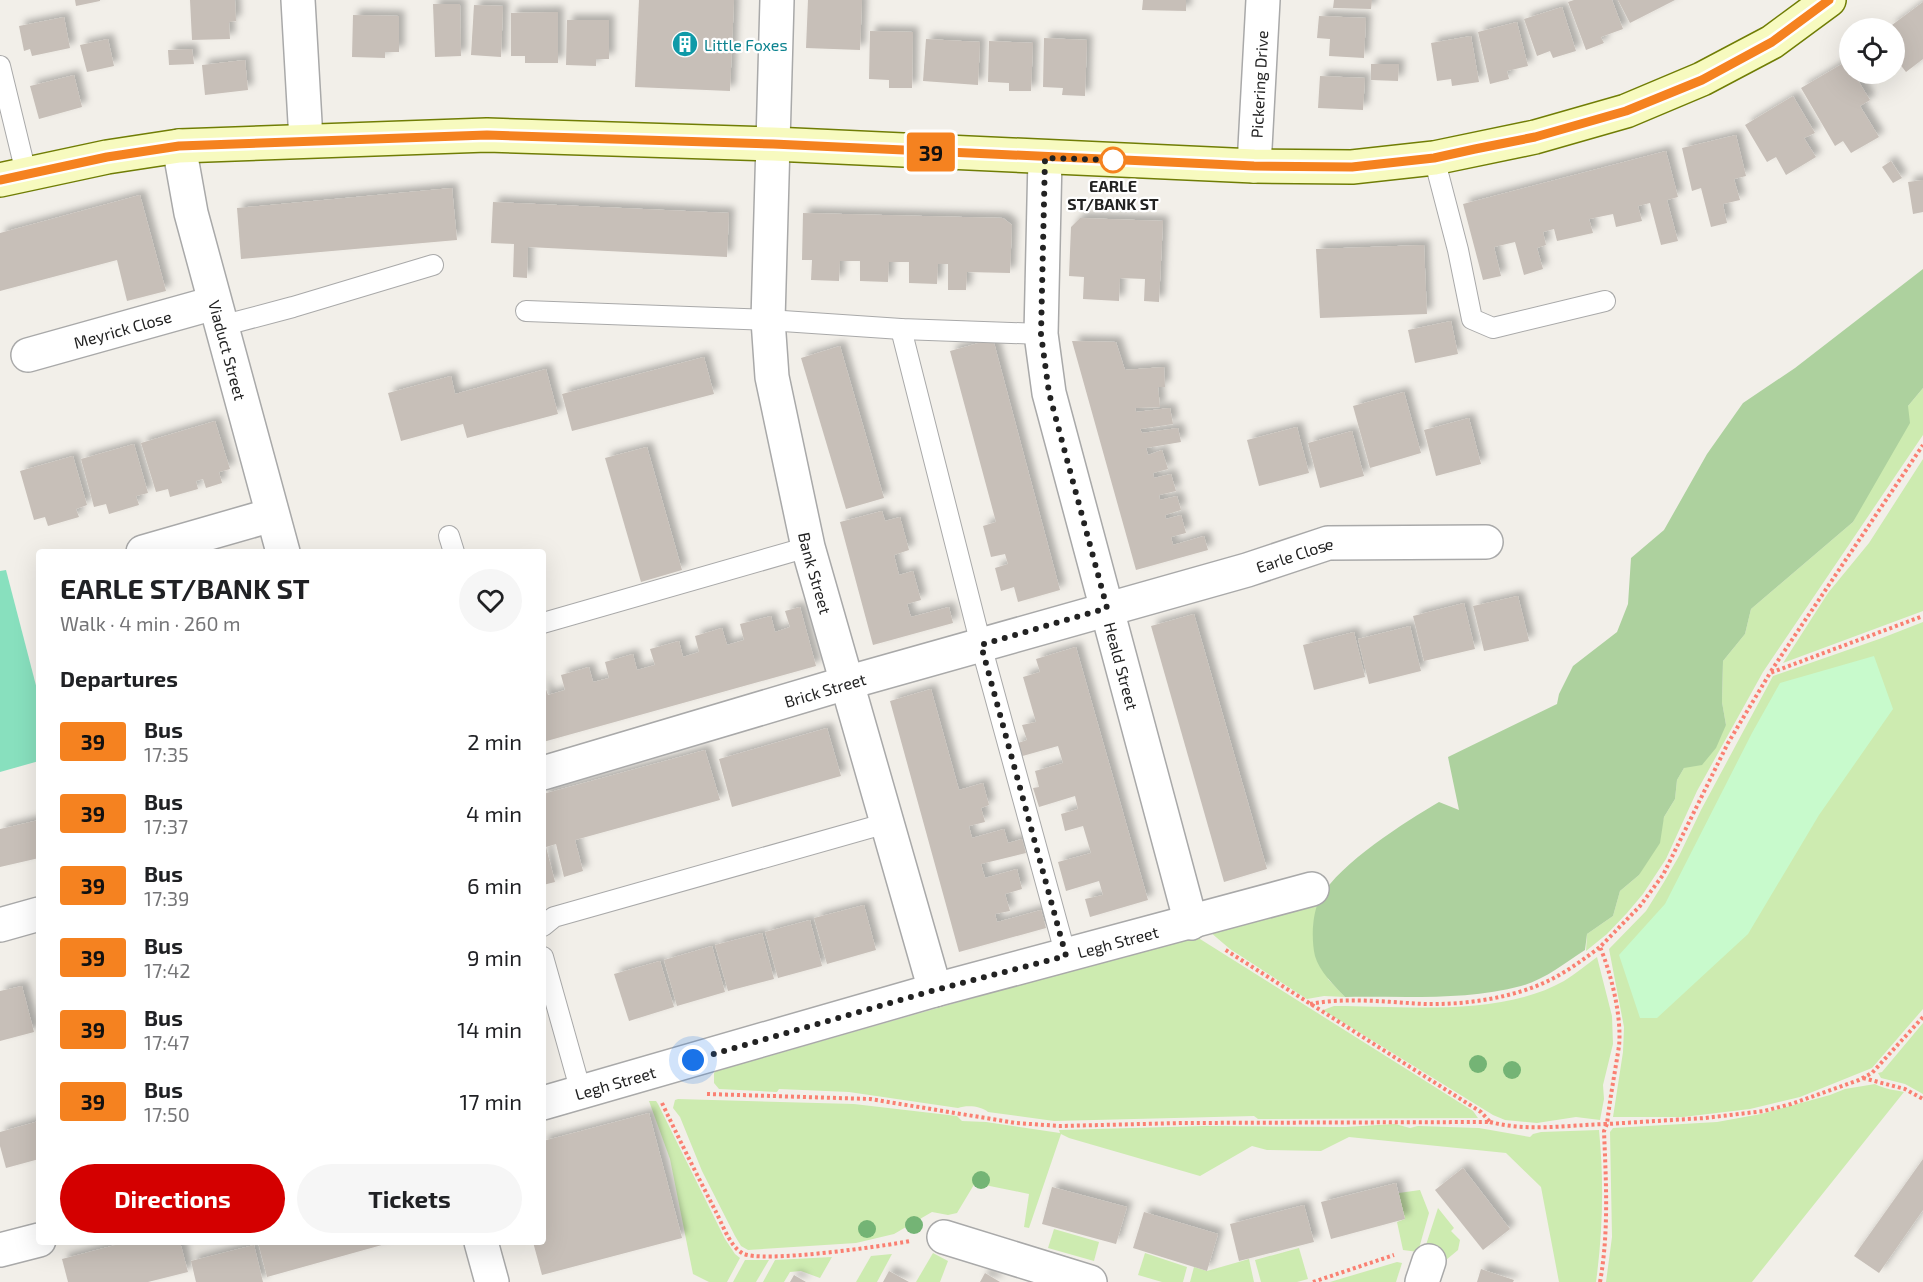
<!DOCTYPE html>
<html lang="en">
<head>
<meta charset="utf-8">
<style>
	body { margin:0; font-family:"Exo 2",sans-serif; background:#f6f6f6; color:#202124; height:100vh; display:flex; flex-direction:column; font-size:22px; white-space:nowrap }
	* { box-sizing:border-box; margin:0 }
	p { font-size:20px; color:#757577 }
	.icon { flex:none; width:33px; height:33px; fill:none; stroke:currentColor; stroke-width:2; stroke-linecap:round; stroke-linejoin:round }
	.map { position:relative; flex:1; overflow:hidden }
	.panel { position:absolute; left:36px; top:549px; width:510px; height:696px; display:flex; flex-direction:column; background:#fff; border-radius:6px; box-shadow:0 6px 24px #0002 }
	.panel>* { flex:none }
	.badge { padding:0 12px; border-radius:4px; font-size:21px; line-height:39px }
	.tools { position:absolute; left:1839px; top:18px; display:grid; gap:12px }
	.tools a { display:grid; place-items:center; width:66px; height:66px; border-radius:50%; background:#fff; box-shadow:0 6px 24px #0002; font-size:30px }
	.you { position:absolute; width:30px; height:30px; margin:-15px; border:4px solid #fff; border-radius:50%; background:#1a73e8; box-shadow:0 0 0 9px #1a73e833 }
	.map>.badge { position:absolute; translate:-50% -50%; box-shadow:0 0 0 3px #fff }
	h2 { padding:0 24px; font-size:22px; line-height:54px }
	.round { display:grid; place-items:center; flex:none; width:63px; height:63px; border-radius:32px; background:#f6f6f6 }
	.headline { display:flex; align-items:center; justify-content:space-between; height:102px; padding:0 24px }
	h1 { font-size:28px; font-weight:700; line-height:45px }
	.action { display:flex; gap:12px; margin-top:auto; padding:12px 24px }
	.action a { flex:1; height:69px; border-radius:36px; background:#d40000; color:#fff; font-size:24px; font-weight:700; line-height:69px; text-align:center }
	.action a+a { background:#f6f6f6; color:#202124 }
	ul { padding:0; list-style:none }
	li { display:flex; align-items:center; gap:18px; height:72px; padding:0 24px }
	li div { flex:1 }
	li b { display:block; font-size:22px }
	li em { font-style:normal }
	li .badge { min-width:66px; font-weight:700; text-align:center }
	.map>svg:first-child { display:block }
</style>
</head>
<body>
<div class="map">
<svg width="1923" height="1282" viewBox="0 0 1923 1282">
	<defs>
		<filter id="shadow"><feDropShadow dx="5.5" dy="-5.5" stdDeviation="3" flood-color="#0004"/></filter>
	</defs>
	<rect width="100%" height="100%" fill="#f2efe9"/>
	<g fill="#cdebb0">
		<polygon points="1923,388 1923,435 1763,672 1697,791 1666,859 1643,894 1627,913 1607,934 1586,951 1587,934 1613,916 1620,891 1639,875 1661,828 1664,817 1675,799 1677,780 1684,768 1726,725 1722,702 1723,661 1745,634 1751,609 1853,522 1908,406"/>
		<polygon points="1923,459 1923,611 1783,663 1828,593 1869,543"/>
		<polygon points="1923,622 1923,1009 1872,1068 1800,1097 1750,1109 1683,1117 1613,1117 1623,1052 1624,1027 1609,949 1646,911 1664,882 1679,856 1701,810 1773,676 1882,638"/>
		<polygon points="1318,903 1313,927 1328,979 1345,997 1324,996 1307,999 1230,949 1210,932"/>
		<path d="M1198 934 1200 939 1473 1111 1478 1118 1258 1119 1254 1116 1054 1121 988 1112C981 1106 967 1105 958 1108L849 1092 779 1089 777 1092 719 1089 714 1083V1073L716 1071Z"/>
		<path d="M1597 957 1612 1016 1613 1044 1603 1085 1604 1099 1600 1120 1576 1117 1537 1123 1505 1120 1493 1115 1323 1010 1334 1006C1405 1006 1500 1017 1564 981 1575 974 1586 965 1597 957Z"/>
		<polygon points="1923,1023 1923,1094 1905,1084 1881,1078 1878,1073 1882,1072"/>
		<path d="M1875 1084C1884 1089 1895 1090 1904 1092L1752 1282H1606L1612 1237 1610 1132 1613 1128 1717 1122 1761 1114 1830 1095 1845 1089Z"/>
		<path d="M678 1099 854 1104 957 1116 962 1121 986 1122 1060 1133 1059 1130 1205 1126 1346 1127 1395 1124 1410 1128 1418 1126 1479 1128 1530 1137 1533 1134 1541 1132 1599 1130C1604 1180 1603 1231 1596 1282H1559L1541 1187 1506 1153 1349 1137 1321 1151 1267 1150 1252 1146 1200 1176 1069 1138 1061 1134 1029 1228 1024 1227 1029 1194 975 1183 957 1213 948 1215 932 1212 894 1234 856 1243 748 1250 741 1246 735 1236 702 1171 680 1117 673 1108 675 1100Z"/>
		<polygon points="649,1101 656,1101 658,1104 725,1239 735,1254 740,1258 727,1282 709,1282 693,1274 670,1159"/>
		<polygon points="1420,1190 1429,1213 1418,1252 1403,1250 1397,1222 1405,1219 1399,1193"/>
		<polygon points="1438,1208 1454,1228 1451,1231 1460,1240 1458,1250 1446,1260 1423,1254"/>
		<polygon points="1054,1229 1099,1242 1094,1261 1048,1248"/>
		<polygon points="1299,1248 1308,1279 1297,1282 1261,1282 1255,1260"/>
		<polygon points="933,1253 948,1261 940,1282 916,1282"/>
		<polygon points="1145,1253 1187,1267 1183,1282 1162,1282 1138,1275"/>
		<polygon points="892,1254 877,1282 856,1282 871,1256"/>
		<polygon points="832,1257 820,1278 801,1271 790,1272 784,1282 763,1282 775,1260"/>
		<polygon points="1249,1259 1254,1282 1190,1282 1194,1267 1207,1271"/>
		<polygon points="745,1260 769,1260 756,1282 733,1282"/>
		<polygon points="1397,1262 1402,1263 1396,1282 1330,1282"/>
	</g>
	<path fill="#add19e" d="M1923 269V388L1908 406 1910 423 1853 522 1751 609 1745 634 1723 661 1722 702 1726 725 1716 748 1702 765 1684 768 1677 780 1675 799 1664 817 1660 843 1639 875 1620 891 1613 916 1587 934 1585 950C1565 963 1544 980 1521 986 1466 1001 1401 996 1345 997 1334 985 1319 971 1315 956 1311 939 1312 911 1321 897 1340 863 1405 822 1439 802L1459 810 1448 757 1557 704 1559 694 1573 666 1617 632 1628 604 1631 558 1664 530 1707 454 1743 403 1795 368Z"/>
	<polygon fill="#c8facc" points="1874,656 1893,709 1819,815 1748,934 1657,1018 1640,1018 1619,955 1665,904 1752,733 1780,683"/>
	<polygon fill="#88e0be" points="6,570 39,697 39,761 0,772 0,571"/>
	<g fill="#c7bfb8" filter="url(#shadow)">
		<polygon points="75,0 100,0 100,1 76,6"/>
		<polygon points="190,0 235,0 236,21 229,22 230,39 192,40"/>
		<polygon points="639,0 734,0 730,91 635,87"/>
		<polygon points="808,0 862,0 860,50 806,48"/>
		<polygon points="1143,0 1186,0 1186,11 1142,10"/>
		<polygon points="1334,0 1372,0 1371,9 1333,8"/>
		<polygon points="1574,0 1612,0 1623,29 1601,37 1604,43 1586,50 1568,2"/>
		<polygon points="1618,0 1675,0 1630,23"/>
		<polygon points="1923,2 1923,59 1906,72 1896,59 1894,61 1894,28 1888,28"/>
		<polygon points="433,4 460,4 461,56 435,57"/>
		<polygon points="474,5 503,6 501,57 471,55"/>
		<polygon points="1562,7 1576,51 1553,58 1550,51 1537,56 1524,19"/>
		<polygon points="558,12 558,63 525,63 525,56 511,56 511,13"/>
		<polygon points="353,15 399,16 399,52 385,52 385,58 352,57"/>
		<polygon points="1319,16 1366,18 1364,58 1329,56 1330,39 1317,38"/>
		<polygon points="64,17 70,48 32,56 30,49 24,51 19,26"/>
		<polygon points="567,20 609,20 609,59 596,59 596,66 566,65"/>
		<polygon points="1517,22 1528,66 1507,71 1509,79 1490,84 1478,32"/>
		<polygon points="870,31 913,32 912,88 889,88 889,80 869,79"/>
		<polygon points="1471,36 1479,82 1452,86 1451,79 1437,81 1431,43"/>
		<polygon points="1044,38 1087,40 1085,96 1062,95 1063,88 1043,87"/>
		<polygon points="108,39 114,66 87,72 80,45"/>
		<polygon points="926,39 980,42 978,85 923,81"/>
		<polygon points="989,41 1033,43 1031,91 1009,91 1009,83 988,82"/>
		<polygon points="192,49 194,64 169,65 168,50"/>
		<polygon points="245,60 248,90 205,95 202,65"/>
		<polygon points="1847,61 1850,65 1850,74 1854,74 1870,100 1860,106 1879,137 1851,153 1843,141 1835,146 1801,88"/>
		<polygon points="1371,64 1399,64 1398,81 1371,80"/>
		<polygon points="74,75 82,107 39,119 30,86"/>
		<polygon points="1320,76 1365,78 1363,110 1318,108"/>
		<polygon points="1793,96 1815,133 1804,138 1816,157 1786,175 1776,157 1767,162 1745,125"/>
		<polygon points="1736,135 1746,176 1734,179 1740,200 1723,204 1727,223 1711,227 1701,188 1692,191 1682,148"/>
		<polygon points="1666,151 1678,197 1667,200 1678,241 1661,245 1650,203 1638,206 1642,221 1616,227 1613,214 1589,219 1593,233 1557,241 1554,229 1543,232 1546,245 1537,248 1543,269 1524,275 1515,242 1494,247 1501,276 1483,280 1463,204"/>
		<polygon points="1891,161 1902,178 1893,183 1882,167"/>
		<polygon points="1923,180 1923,212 1913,214 1908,182"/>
		<polygon points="452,188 457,240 241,259 237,208"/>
		<polygon points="140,195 166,291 127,301 117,260 0,291 0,233"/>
		<polygon points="493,202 729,213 727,257 528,247 527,278 513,277 514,244 491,243"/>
		<polygon points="803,213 1003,218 1012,225 1010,273 967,272 966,290 948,290 948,264 938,264 937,284 909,283 909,262 889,262 888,282 860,281 860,261 840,261 839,281 811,280 812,260 802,260"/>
		<polygon points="1080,218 1163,221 1159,302 1144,301 1145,279 1120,278 1119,301 1083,299 1084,277 1069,276 1071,227"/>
		<polygon points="1424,245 1427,314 1320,318 1316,249"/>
		<polygon points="1451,321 1458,354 1415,363 1408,330"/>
		<polygon points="993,339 1060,590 1018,602 1014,587 1001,591 995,568 1008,564 1005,554 991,557 983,526 996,522 950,351"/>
		<polygon points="1072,341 1116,342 1125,370 1164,367 1165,387 1158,387 1160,407 1135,408 1136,412 1170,408 1173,424 1140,429 1142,433 1178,428 1181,442 1146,448 1148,455 1162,450 1168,469 1153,473 1154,478 1171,474 1176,491 1159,495 1160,500 1177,496 1181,510 1165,515 1166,519 1181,515 1186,533 1171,537 1173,545 1204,536 1208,550 1136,570"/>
		<polygon points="840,346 884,498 846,509 801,358"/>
		<polygon points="704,357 714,394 572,431 562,394"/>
		<polygon points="546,369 558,414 467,438 463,424 401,441 388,393 451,376 455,394"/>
		<polygon points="1404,392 1421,453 1370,468 1353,406"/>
		<polygon points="1469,418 1481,464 1436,476 1424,430"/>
		<polygon points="215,421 230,469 219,472 222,483 206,488 203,479 196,481 198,489 170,497 168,489 156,492 141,443"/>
		<polygon points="1297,427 1309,473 1259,486 1247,440"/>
		<polygon points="1352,431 1364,476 1320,488 1308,443"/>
		<polygon points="134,444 148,493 136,496 139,505 109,514 106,504 94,507 81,459"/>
		<polygon points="647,447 682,570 641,582 605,458"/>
		<polygon points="73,456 87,505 76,509 79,517 48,526 45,517 34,520 20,471"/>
		<polygon points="882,511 885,521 900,517 909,550 894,555 899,575 913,571 921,600 907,604 911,617 949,607 953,623 873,645 840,522"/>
		<polygon points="1518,596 1529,641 1484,651 1473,606"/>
		<polygon points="1464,603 1475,649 1424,661 1413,616"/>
		<polygon points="800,607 816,666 543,742 543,681 548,695 565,690 561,675 589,667 593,682 609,678 605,662 633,654 637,670 655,665 650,649 679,641 683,657 699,652 695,636 722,628 727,645 744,640 740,624 771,616 775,632 790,627 785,611"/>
		<polygon points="1194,614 1267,869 1224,882 1151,626"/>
		<polygon points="1410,626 1421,671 1369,684 1358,639"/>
		<polygon points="1354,632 1365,677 1314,690 1303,645"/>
		<polygon points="1076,647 1148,900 1090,917 1085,899 1103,895 1099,881 1066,891 1058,862 1091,853 1083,826 1065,831 1061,814 1078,809 1075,796 1039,807 1033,788 1039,787 1035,771 1063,763 1058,746 1019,757 1015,744 1027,740 1022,725 1036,722 1023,677 1040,672 1036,659"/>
		<polygon points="931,689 959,790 983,783 989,805 981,808 985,822 969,826 972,838 1004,829 1008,843 1022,839 1026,853 981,864 985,878 1017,869 1022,889 1005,894 1010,911 995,914 997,922 1041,910 1046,928 959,952 890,701"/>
		<polygon points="827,728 841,776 732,807 719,759"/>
		<polygon points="705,750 720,800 575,840 583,871 564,877 556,844 546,847 555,882 543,885 543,794"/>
		<polygon points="39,820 39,858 0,867 0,829"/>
		<polygon points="864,905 876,950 827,964 814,918"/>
		<polygon points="810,920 822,966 778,978 765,932"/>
		<polygon points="762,933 774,979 728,991 715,945"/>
		<polygon points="712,946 725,992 677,1006 664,960"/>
		<polygon points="660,961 674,1007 629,1021 614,974"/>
		<polygon points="22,986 34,1032 0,1041 0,991"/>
		<polygon points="649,1113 682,1238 542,1275 533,1242 543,1242 543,1141"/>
		<polygon points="39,1121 39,1159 6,1168 0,1146 0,1132"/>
		<polygon points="1923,1159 1923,1210 1879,1273 1854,1256"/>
		<polygon points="1463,1168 1510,1229 1483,1250 1435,1190"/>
		<polygon points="1396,1183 1405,1219 1331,1239 1321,1202"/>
		<polygon points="1052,1187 1127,1207 1116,1244 1042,1224"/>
		<polygon points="1304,1205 1314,1242 1239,1261 1230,1224"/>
		<polygon points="1144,1212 1218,1234 1207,1271 1133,1248"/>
		<polygon points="127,1242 180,1242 188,1272 148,1282 68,1282 62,1259"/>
		<polygon points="258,1242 388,1242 389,1243 267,1277"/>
		<polygon points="254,1245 263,1282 196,1282 191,1261"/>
		<polygon points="1481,1269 1514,1280 1513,1282 1477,1282"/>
		<polygon points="889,1271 909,1282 883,1282"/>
		<polygon points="985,1273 1000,1282 980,1282"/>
		<polygon points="794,1275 806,1282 790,1282"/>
	</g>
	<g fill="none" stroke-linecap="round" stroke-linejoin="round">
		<g stroke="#a9a9a9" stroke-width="22">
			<g id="lane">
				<polyline points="0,66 26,173"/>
				<polyline points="1434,158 1458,250 1472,319 1493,328 1605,301"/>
				<polyline points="526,311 768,320 901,329 1041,334"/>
				<polyline points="221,326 293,307 433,265"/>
				<polyline points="901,329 981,645 1066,956"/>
				<polyline points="449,536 454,552"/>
				<polyline points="543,623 808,547"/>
				<polyline points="543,926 554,917 887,823"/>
				<polyline points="543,957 581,1092"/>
			</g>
		</g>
		<g stroke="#a9a9a9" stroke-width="36">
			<g id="street">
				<polyline points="298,0 306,140"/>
				<path id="s1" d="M777 0 768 320 772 377 808 547 935 990"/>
				<path id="s2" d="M179 146 191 213 283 552"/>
				<path id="s3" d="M1045 158 1041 334 1049 393 1191 923"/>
				<path id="s4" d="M1254 166 1263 0"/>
				<path id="s5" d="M28 355 214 303"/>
				<polyline points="143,552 272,515"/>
				<path id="s6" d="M543 773 846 683 1247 570 1328 543 1486 542"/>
				<polyline points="0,925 39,914"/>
				<path id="s7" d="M543 1103 935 990 1312 889"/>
				<polyline points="944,1237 1090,1282"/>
				<polyline points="481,1242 492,1282"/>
				<polyline points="0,1250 39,1240"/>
				<polyline points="1422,1282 1429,1261"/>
			</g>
		</g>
		<g stroke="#707d05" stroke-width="36">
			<polyline id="secondary" points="0,180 107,157 179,146 487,135 773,144 1254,166 1352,167 1434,158 1535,137 1626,111 1702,79 1772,42 1829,0"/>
		</g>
		<g stroke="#fa8072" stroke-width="4" stroke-dasharray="3 3" stroke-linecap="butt">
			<polyline points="1771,671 1923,445"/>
			<path d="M1310 1004C1347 997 1386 1002 1424 1004 1466 1005 1513 998 1550 980 1568 971 1584 959 1600 947"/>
			<polyline points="1863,1078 1905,1089 1923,1099"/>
			<polyline points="707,1094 870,1099 1016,1123 1060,1126 1182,1123 1490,1122 1481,1112 1224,949"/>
			<path d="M662 1103C679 1139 697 1175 715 1210 722 1223 729 1245 742 1253 759 1264 885 1246 910 1241"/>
			<path d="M1490 1122C1529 1132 1567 1125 1607 1124 1610 1098 1615 1072 1619 1046 1622 1017 1611 973 1600 947L1640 906 1663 875 1728 743 1770 673 1923 616"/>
			<polyline points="1313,1282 1394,1255"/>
			<path d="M1600 1282C1609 1232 1606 1181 1604 1131L1607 1124 1705 1118 1764 1111 1791 1104 1859 1080 1872 1073 1923 1017"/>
		</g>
		<use href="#lane" stroke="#fff" stroke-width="20"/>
		<use href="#street" stroke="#fff" stroke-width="33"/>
		<use href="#secondary" stroke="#f7fabf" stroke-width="33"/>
	</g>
	<g fill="#74b475">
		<circle cx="1478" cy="1064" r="9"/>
		<circle cx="1512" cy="1070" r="9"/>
		<circle cx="981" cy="1180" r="9"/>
		<circle cx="914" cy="1225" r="9"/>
		<circle cx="867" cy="1229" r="9"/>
	</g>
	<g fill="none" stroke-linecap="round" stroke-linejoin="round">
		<g stroke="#fff" stroke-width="14">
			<polyline id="line" points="0,180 107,157 179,146 487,135 773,144 1254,166 1352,167 1434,158 1475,149 1535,137 1626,111 1702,80 1772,42 1829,0"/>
		</g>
		<use href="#line" stroke="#f58220" stroke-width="9"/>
		<polyline stroke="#222" stroke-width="6" stroke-dasharray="0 10.8" points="693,1060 935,990 1066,956 981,645 1107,608 1049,393 1041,334 1045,158 1114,160 1113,160"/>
	</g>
	<defs>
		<g id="building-disc" transform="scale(1.35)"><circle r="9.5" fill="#0f9aa8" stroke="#fff"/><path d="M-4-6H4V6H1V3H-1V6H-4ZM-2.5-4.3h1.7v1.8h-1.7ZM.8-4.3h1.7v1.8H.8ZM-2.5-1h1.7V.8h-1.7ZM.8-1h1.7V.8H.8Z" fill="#fff"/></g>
	</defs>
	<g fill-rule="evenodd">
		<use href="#building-disc" x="685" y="44"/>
	</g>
	<circle fill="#fff" stroke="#f58220" stroke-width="3" cx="1113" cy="160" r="12"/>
	<g text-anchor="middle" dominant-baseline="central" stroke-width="4.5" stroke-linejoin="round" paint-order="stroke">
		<g font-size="16" fill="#0d838f" stroke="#fff" text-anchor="start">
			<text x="704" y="44">Little Foxes</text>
		</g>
		<g font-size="16" fill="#222" stroke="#fff">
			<text stroke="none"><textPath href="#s4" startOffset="82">Pickering Drive</textPath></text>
			<text stroke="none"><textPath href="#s5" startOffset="98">Meyrick Close</textPath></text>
			<text stroke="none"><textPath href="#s2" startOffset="210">Viaduct Street</textPath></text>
			<text stroke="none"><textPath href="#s6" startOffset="783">Earle Close</textPath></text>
			<text stroke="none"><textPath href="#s1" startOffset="578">Bank Street</textPath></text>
			<text stroke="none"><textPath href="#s3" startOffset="518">Heald Street</textPath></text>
			<text stroke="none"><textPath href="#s6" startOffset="294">Brick Street</textPath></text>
			<text stroke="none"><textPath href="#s7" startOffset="597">Legh Street</textPath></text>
			<text stroke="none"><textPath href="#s7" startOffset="75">Legh Street</textPath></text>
		</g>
		<g font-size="16" font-weight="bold" fill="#222" stroke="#fff">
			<text x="1113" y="185">EARLE<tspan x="1113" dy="18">ST/BANK ST</tspan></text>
		</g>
	</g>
</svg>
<div class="tools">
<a><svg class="icon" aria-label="locate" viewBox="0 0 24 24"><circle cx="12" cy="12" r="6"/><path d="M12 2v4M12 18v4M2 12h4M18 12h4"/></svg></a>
</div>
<div class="you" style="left:693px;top:1060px"></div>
<b class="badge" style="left:931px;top:152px;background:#f58220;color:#111">39</b>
<section class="panel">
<div class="headline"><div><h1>EARLE ST/BANK ST</h1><p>Walk · 4 min · 260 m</p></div><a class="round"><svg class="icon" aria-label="heart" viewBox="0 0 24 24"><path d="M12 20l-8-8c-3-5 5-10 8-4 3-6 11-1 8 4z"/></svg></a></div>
<h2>Departures</h2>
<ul>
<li><span class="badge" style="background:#f58220;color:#111">39</span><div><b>Bus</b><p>17:35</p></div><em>2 min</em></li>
<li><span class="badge" style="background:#f58220;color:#111">39</span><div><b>Bus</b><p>17:37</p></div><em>4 min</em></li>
<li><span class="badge" style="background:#f58220;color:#111">39</span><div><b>Bus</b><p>17:39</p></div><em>6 min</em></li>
<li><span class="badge" style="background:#f58220;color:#111">39</span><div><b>Bus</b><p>17:42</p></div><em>9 min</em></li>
<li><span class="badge" style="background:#f58220;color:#111">39</span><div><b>Bus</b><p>17:47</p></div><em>14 min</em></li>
<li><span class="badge" style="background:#f58220;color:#111">39</span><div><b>Bus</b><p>17:50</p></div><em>17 min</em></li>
</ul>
<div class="action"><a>Directions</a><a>Tickets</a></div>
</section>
</div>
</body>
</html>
